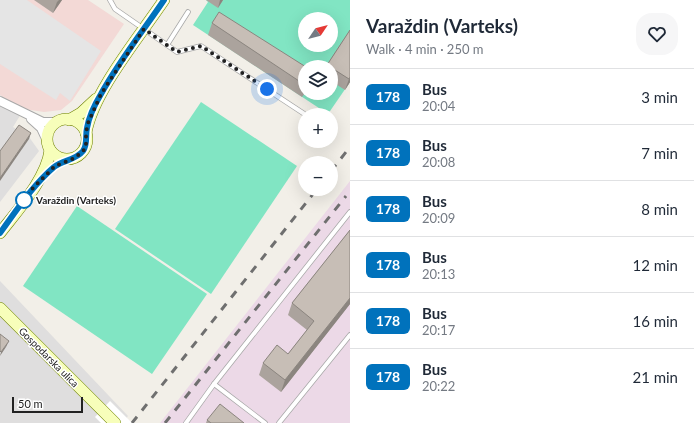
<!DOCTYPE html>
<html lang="en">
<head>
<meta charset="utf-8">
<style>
	body { margin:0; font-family:Lato,sans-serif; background:#f6f6f7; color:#1f2937; height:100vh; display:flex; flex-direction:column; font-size:15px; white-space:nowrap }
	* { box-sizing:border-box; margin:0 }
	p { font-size:13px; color:#747a83 }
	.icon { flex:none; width:22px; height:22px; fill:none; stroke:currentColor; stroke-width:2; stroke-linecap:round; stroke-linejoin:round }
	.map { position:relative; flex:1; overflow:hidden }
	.drawer { display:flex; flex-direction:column; background:#fff; width:344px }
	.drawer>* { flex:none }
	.badge { padding:0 8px; border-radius:6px; font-size:14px; line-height:26px }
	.needle { width:26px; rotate:55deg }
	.tools { position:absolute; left:298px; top:12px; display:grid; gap:8px }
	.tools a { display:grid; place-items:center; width:40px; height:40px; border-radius:50%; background:#fff; box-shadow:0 4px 16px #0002; font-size:20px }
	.scale { position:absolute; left:12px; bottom:10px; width:71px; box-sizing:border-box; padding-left:4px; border:2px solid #212121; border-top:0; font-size:11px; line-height:14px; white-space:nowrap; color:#212121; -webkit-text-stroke:3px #fff; paint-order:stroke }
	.you { position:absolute; width:20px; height:20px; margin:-10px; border:3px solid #fff; border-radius:50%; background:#1a73e8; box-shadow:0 0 0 6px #1a73e833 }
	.map>.badge { position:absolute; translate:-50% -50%; box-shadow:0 0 0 2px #fff }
	.round { display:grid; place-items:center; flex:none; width:42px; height:42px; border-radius:16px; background:#f6f6f7 }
	.overview { display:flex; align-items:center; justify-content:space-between; height:68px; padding:0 16px }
	h1 { font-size:19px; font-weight:700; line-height:30px }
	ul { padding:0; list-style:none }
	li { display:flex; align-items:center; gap:12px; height:56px; padding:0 16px; border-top:1px solid #e0e1e3 }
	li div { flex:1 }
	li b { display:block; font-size:15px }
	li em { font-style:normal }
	li .badge { min-width:44px; font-weight:700; text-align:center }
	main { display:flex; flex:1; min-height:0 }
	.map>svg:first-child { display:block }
</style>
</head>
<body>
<main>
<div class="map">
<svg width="350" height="423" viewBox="0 0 350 423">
	<rect width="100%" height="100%" fill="#f2efe8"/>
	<g fill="#dfdede">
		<polygon points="0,95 24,109 13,127 29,137 39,151 0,202"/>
		<polygon points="0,281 128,416 122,423 0,423"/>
	</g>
	<polygon fill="#f3d9d6" points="0,0 88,0 124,24 72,101 61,110 44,112 24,109 0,95"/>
	<polygon fill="#ecd9e7" points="350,181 350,423 160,423"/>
	<g fill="#81e5c3" fill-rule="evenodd">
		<path d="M206 0H350V82L328 114 193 25 208 2ZM305 19H331V45H305ZM305 67H331V93H305Z"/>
		<polygon points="201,102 297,166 211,294 115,229"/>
		<polygon points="77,206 207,294 152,374 23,286"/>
	</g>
	<polygon fill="#e5e5e5" points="0,0 27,0 101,51 70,101 60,93 56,100 0,64"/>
	<polygon fill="#fff" points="110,401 132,423 101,423 95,417"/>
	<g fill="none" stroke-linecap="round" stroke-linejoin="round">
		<g stroke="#a8a8a8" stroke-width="5.5">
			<g id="service">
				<polyline points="110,0 115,9 167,45 188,12"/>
				<polyline points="167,45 177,52 201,46 306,115"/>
				<polyline points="214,384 265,423"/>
				<polyline points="186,423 214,384 350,212"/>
				<polyline points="279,423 350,335"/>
			</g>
		</g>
		<g stroke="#a8a8a8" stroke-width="10">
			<g id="minor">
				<polyline points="0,101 43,122 57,122"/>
				<polyline points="31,119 41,128 47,141"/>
			</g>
		</g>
		<g stroke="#6d8100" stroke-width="12">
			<g id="secondary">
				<circle cx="67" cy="139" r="20"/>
				<polyline points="69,120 81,113 96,99"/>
				<path d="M86 133C93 92 140 36 164 0"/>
				<path d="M0 233C17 211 47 178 50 150"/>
				<polyline points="0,308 115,423"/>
			</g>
		</g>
		<use href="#service" stroke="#fff" stroke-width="4"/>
		<use href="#minor" stroke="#fff" stroke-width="8"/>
		<use href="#secondary" stroke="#f7feba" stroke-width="11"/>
		<g stroke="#6f6f6f" stroke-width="3" stroke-dasharray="8 8" stroke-linecap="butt">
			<polyline points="331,171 350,147"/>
			<polyline points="132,423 317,189"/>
			<polyline points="165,423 346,196"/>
		</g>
	</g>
	<g fill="#aba39d">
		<polygon points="34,0 62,0 53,13"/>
		<polygon points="206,0 223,0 218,8"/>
		<polygon points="212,23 305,67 305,93 302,97 208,35"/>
		<polygon points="350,30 350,82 345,90 331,81 331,67 326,67 327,65"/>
		<polygon points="350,230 350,304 281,392 259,375 263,363 288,354 307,330 288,315 292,303"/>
		<polygon points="207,420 244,423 206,423"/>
	</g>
	<g fill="#8b857f">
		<polygon points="59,0 62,0 53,13 57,2"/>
		<polygon points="220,0 223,0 218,8"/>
		<polygon points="350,77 350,82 345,90 349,79"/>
		<polygon points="31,133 29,139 0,181 0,178"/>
		<polygon points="350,298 350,304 281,392 285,380"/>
		<polygon points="9,341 6,347 0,356 1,352"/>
	</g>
	<g fill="#c7beb6" stroke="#8b857f">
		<polygon points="219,12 306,67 305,67 305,85 212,23"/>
		<polygon points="350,30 350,77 349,79 327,65"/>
		<polygon points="19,125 31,133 0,178 0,151"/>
		<polygon points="350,230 350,298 285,380 263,363 277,345 288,354 314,321 292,303"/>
		<polygon points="0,334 9,341 1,352 0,351"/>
		<polygon points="220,404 244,423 211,423 207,420"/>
	</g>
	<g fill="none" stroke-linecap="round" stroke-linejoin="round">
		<g stroke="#fff" stroke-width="9">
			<path id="line" d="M0 233C17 210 32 186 54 167 63 160 76 160 83 151 88 144 85 136 87 128 89 116 95 104 101 94 119 61 143 31 164 0"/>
		</g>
		<use href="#line" stroke="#0072bc" stroke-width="6"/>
		<polyline stroke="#212121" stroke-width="4" stroke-dasharray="0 7.2" points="24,200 33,188 55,166 75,158 84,150 86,145 86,133 88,123 101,94 144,29 177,52 201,46 267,89"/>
	</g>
	<circle fill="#fff" stroke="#0072bc" stroke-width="2" cx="24" cy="200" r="8"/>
	<g text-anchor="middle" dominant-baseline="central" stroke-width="3" stroke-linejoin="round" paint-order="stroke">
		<g font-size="10" font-weight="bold" fill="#212121" stroke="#fff" text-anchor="start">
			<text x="36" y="200">Varaždin (Varteks)</text>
		</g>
		<g font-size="10" fill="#212121" stroke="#fff">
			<text transform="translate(49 357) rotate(45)">Gospodarska ulica</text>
		</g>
	</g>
</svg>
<div class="tools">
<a><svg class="needle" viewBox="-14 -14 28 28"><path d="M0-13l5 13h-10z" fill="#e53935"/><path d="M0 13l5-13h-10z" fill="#747a83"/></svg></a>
<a><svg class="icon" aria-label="layers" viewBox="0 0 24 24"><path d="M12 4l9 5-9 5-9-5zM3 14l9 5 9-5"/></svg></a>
<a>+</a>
<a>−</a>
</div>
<div class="scale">50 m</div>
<div class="you" style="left:267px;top:89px"></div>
</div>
<section class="drawer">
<div class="overview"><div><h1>Varaždin (Varteks)</h1><p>Walk · 4 min · 250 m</p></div><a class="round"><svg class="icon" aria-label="heart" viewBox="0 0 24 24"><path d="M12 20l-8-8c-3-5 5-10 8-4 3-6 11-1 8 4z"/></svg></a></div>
<ul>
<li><span class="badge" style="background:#0072bc;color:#fff">178</span><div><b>Bus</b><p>20:04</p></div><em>3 min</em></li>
<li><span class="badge" style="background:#0072bc;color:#fff">178</span><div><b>Bus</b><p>20:08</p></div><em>7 min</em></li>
<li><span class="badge" style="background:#0072bc;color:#fff">178</span><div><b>Bus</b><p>20:09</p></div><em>8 min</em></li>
<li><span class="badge" style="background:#0072bc;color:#fff">178</span><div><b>Bus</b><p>20:13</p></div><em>12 min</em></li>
<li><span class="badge" style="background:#0072bc;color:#fff">178</span><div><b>Bus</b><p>20:17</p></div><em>16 min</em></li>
<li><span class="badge" style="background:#0072bc;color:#fff">178</span><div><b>Bus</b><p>20:22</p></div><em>21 min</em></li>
</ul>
</section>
</main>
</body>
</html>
